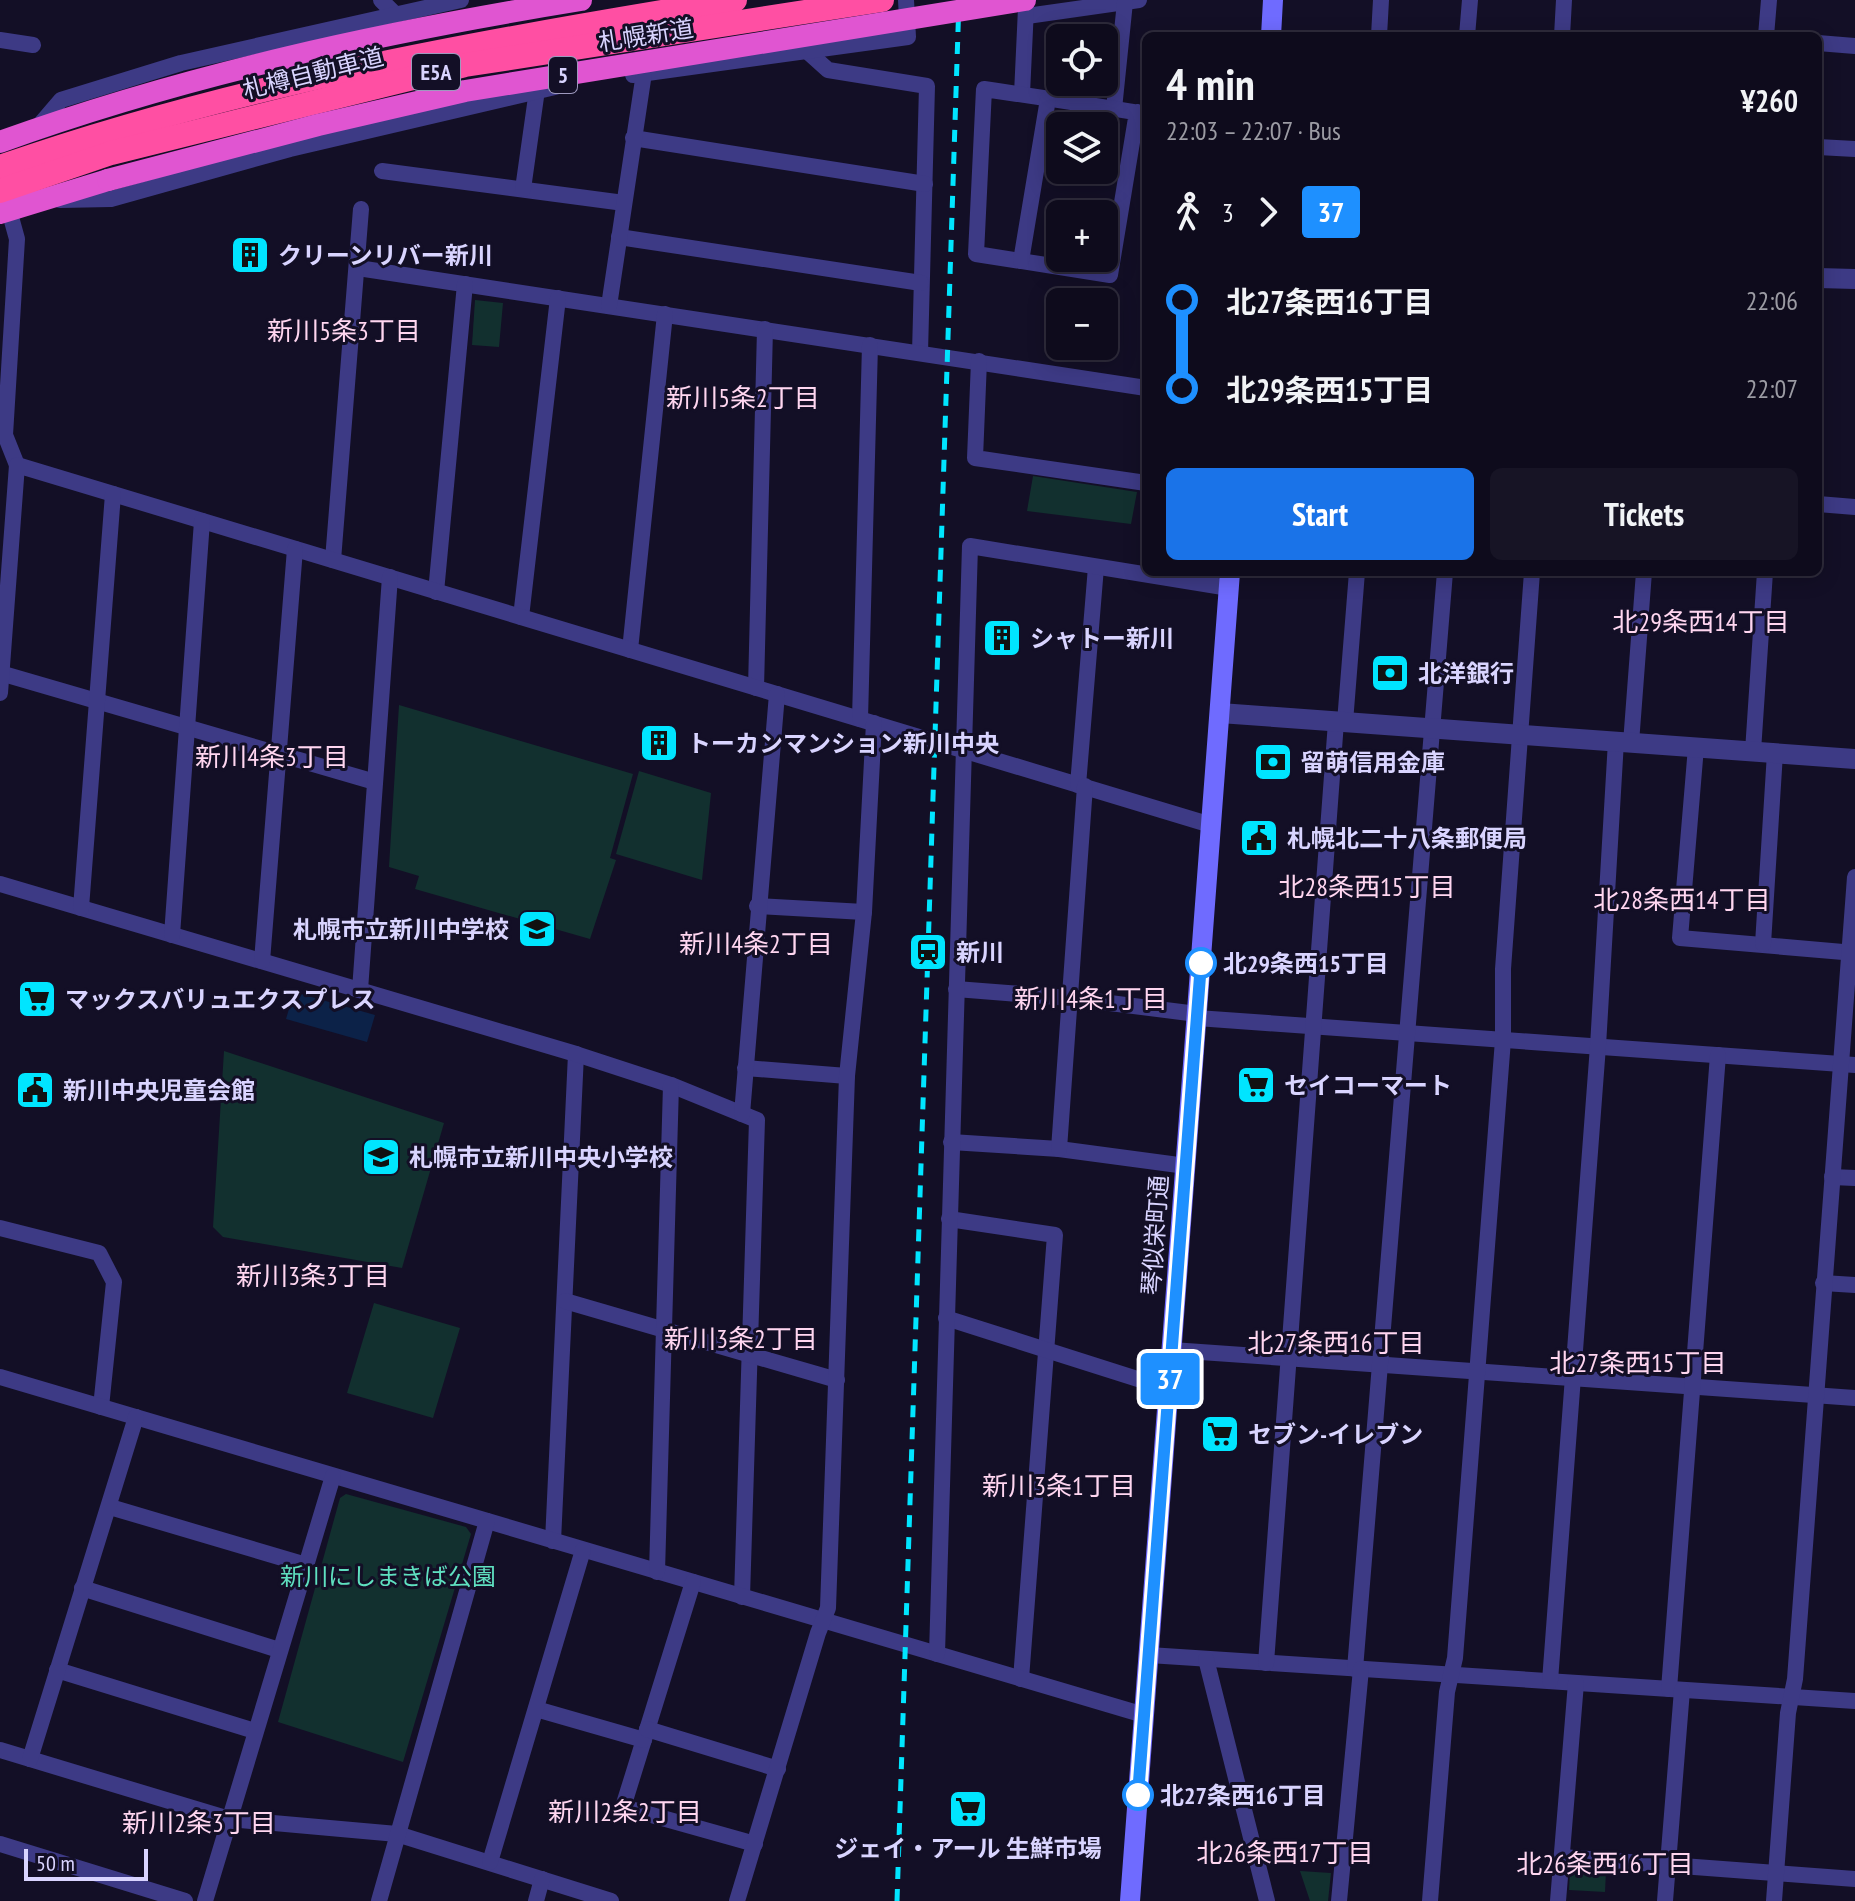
<!DOCTYPE html>
<html lang="en">
<head>
<meta charset="utf-8">
<style>
	body { margin:0; font-family:"PT Sans Narrow","Noto Sans JP",sans-serif; background:#171425; color:#f1f3f6; height:100vh; display:flex; flex-direction:column; font-size:30px; white-space:nowrap }
	* { box-sizing:border-box; margin:0 }
	p { font-size:26px; color:#9b9ba3 }
	.icon { flex:none; width:44px; height:44px; fill:none; stroke:currentColor; stroke-width:2; stroke-linecap:round; stroke-linejoin:round }
	.map { position:relative; flex:1; overflow:hidden }
	.drawer { position:absolute; left:1142px; top:32px; width:680px; height:544px; display:flex; flex-direction:column; background:#0e0b1c; border-radius:12px; box-shadow:0 4px 20px #0003,0 0 0 2px #2e2b3b }
	.drawer>* { flex:none }
	.badge { padding:0 16px; border-radius:6px; font-size:28px; line-height:52px }
	.buttons { position:absolute; left:1046px; top:24px; display:grid; gap:16px }
	.buttons a { display:grid; place-items:center; width:72px; height:72px; border-radius:12px; background:#0e0b1c; box-shadow:0 4px 20px #0003,0 0 0 2px #2e2b3b; font-size:40px }
	.scale { position:absolute; left:24px; bottom:20px; width:124px; box-sizing:border-box; padding-left:8px; border:4px solid #d9d4ff; border-top:0; font-size:22px; line-height:28px; white-space:nowrap; color:#d9d4ff; -webkit-text-stroke:6px #130f26; paint-order:stroke }
	.map>.badge { position:absolute; translate:-50% -50%; box-shadow:0 0 0 4px #fff }
	.legs { display:flex; align-items:center; gap:12px; height:88px; padding:0 24px; font-size:26px }
	.legs p { margin-inline-start:auto }
	.summary { display:flex; align-items:center; justify-content:space-between; height:136px; padding:0 24px }
	h1 { font-size:44px; font-weight:700; line-height:60px }
	.action { display:flex; gap:16px; margin-top:auto; padding:16px 24px }
	.action a { flex:1; height:92px; border-radius:12px; background:#1a73e8; color:#fff; font-size:32px; font-weight:700; line-height:92px; text-align:center }
	.action a+a { background:#171425; color:#f1f3f6 }
	ul { padding:0 24px; list-style:none }
	li { display:flex; align-items:center; gap:28px; height:88px; font-size:30px }
	li i { display:grid; place-items:center; width:12px; height:100%; margin:0 10px; background:currentColor }
	li i::after { content:''; width:20px; height:20px; margin:-10px; border:6px solid; border-radius:50%; background:#0e0b1c }
	li p { margin-inline-start:auto }
	li:first-child i { background:linear-gradient(#0000 50%,currentColor 0) }
	li:last-child i { background:linear-gradient(currentColor 50%,#0000 0) }
	.map>svg:first-child { display:block }
</style>
</head>
<body>
<div class="map">
<svg width="1855" height="1901" viewBox="0 0 1855 1901">
	<rect width="100%" height="100%" fill="#130f26"/>
	<g fill="#12302f">
		<polygon points="475,300 503,303 499,347 472,345"/>
		<polygon points="1033,476 1137,492 1131,524 1027,511"/>
		<polygon points="399,705 633,774 610,858 616,860 590,939 415,889 419,876 389,867"/>
		<polygon points="639,771 711,793 702,880 616,854"/>
		<polygon points="224,1051 444,1123 402,1268 223,1237 213,1227"/>
		<polygon points="374,1303 460,1328 433,1418 347,1393"/>
		<polygon points="346,1494 466,1527 471,1534 403,1762 278,1722 340,1498"/>
		<polygon points="1570,1870 1606,1871 1605,1892 1569,1890"/>
		<polygon points="1300,1871 1331,1873 1328,1901 1310,1901"/>
	</g>
	<polygon fill="#0c2248" points="294,992 375,1015 367,1042 286,1019"/>
	<g fill="none" stroke-linecap="round" stroke-linejoin="round">
		<g stroke="#3d3a85" stroke-width="16">
			<polyline points="381,0 396,15"/>
			<polyline points="1027,16 1139,0"/>
			<polyline points="1379,36 1381,0"/>
			<polyline points="1467,36 1470,0"/>
			<polyline points="1562,36 1564,0"/>
			<polyline points="1766,36 1769,0"/>
			<polyline points="0,40 33,45"/>
			<polyline points="1818,43 1855,46"/>
			<polyline points="808,52 828,70 927,86 920,353"/>
			<polyline points="633,75 908,37 906,0"/>
			<polyline points="1022,94 1026,8"/>
			<polyline points="1114,109 1125,2"/>
			<path d="M1137 112 1110 275 976 254 984 89C1038 97 1092 105 1146 114"/>
			<polyline points="37,128 61,100 181,63 461,0"/>
			<polyline points="633,138 925,184"/>
			<polyline points="1818,147 1855,149"/>
			<polyline points="382,171 624,203"/>
			<polyline points="523,189 537,90"/>
			<polyline points="60,200 111,199 290,149 555,87"/>
			<polyline points="9,210 17,239 5,435 17,465"/>
			<polyline points="619,237 921,283"/>
			<polyline points="1021,261 1048,99"/>
			<polyline points="358,268 1146,388"/>
			<polyline points="609,306 644,73"/>
			<polyline points="979,361 975,458 1146,483"/>
			<polyline points="1818,504 1855,507"/>
			<polyline points="333,560 361,209"/>
			<polyline points="436,592 465,284"/>
			<polyline points="521,617 558,298"/>
			<polyline points="630,650 665,314"/>
			<polyline points="0,673 375,782"/>
			<polyline points="756,688 765,329"/>
			<polyline points="0,693 17,465 1211,825"/>
			<polyline points="860,719 870,345"/>
			<polyline points="1345,722 1357,572"/>
			<polyline points="1631,743 1644,572"/>
			<polyline points="1696,747 1680,938 1855,953"/>
			<polyline points="1753,751 1765,572"/>
			<polyline points="1078,785 1096,567"/>
			<polyline points="0,884 576,1054 553,1541"/>
			<polyline points="757,906 864,912"/>
			<polyline points="81,908 113,494"/>
			<polyline points="172,935 202,521"/>
			<polyline points="1763,944 1775,753"/>
			<polyline points="262,961 295,549"/>
			<polyline points="956,989 1070,998 1197,1014"/>
			<polyline points="360,990 390,577"/>
			<polyline points="1197,1018 1855,1065"/>
			<polyline points="576,1054 671,1085 757,1120 742,1597"/>
			<polyline points="745,1068 847,1076"/>
			<polyline points="742,1114 777,694"/>
			<polyline points="951,1142 1059,1149 1186,1166"/>
			<polyline points="1059,1149 1085,786"/>
			<polyline points="1832,1177 1855,1178"/>
			<polyline points="949,1219 1055,1235 1021,1679"/>
			<polyline points="0,1228 99,1253 114,1282 101,1407"/>
			<polyline points="1823,1283 1855,1285"/>
			<polyline points="565,1301 837,1380"/>
			<polyline points="946,1318 1169,1389"/>
			<polyline points="1172,1350 1855,1398"/>
			<polyline points="0,1377 1144,1715"/>
			<polyline points="110,1507 306,1565"/>
			<polyline points="657,1572 671,1085"/>
			<polyline points="693,1582 623,1807 755,1844"/>
			<polyline points="82,1588 279,1650"/>
			<polyline points="937,1654 970,546 1229,588"/>
			<polyline points="1149,1655 1855,1701"/>
			<polyline points="1206,1659 1267,1901"/>
			<polyline points="1266,1663 1336,722"/>
			<polyline points="1355,1669 1445,572"/>
			<polyline points="57,1670 255,1731"/>
			<polyline points="1550,1681 1598,1046 1616,741"/>
			<polyline points="1669,1689 1718,1055"/>
			<polyline points="536,1709 644,1740"/>
			<polyline points="647,1729 778,1769"/>
			<polyline points="0,1750 229,1819 397,1834 611,1901"/>
			<polyline points="30,1759 136,1417"/>
			<polyline points="0,1844 185,1901"/>
			<polyline points="1562,1857 1855,1879"/>
			<polyline points="490,1862 583,1550"/>
			<polyline points="205,1901 333,1476"/>
			<polyline points="379,1901 487,1521"/>
			<polyline points="536,1901 542,1879"/>
			<polyline points="737,1901 818,1633 828,1608 847,1076 864,912 874,723"/>
			<polyline points="1339,1901 1361,1669"/>
			<polyline points="1430,1901 1447,1692 1455,1658 1503,1040 1503,969 1532,572"/>
			<polyline points="1558,1901 1576,1683"/>
			<polyline points="1665,1901 1682,1690"/>
			<polyline points="1774,1901 1788,1713 1795,1679 1855,877"/>
		</g>
		<g stroke="#3d3a85" stroke-width="20">
			<polyline points="1818,278 1855,279"/>
			<polyline points="1220,713 1855,759"/>
		</g>
		<g stroke="#6f6bff" stroke-width="20">
			<polyline points="1271,36 1273,0"/>
			<polyline points="1130,1901 1230,572"/>
		</g>
		<g stroke="#e055d1" stroke-width="22">
			<path d="M0 142C188 74 384 32 581 0"/>
			<polyline points="0,213 108,180"/>
		</g>
		<g stroke="#ff4fa3" stroke-width="24">
			<path d="M0 167C237 84 487 40 735 0"/>
			<polyline points="0,191 111,153 465,65 882,0"/>
		</g>
		<polyline stroke="#00e5ff" stroke-width="5" stroke-dasharray="12 10" stroke-linecap="butt" points="897,1901 959,0"/>
		<polyline stroke="#e055d1" stroke-width="22" points="108,180 318,125 465,91 1025,0"/>
	</g>
	<g fill="none" stroke-linecap="round" stroke-linejoin="round">
		<g stroke="#fff" stroke-width="18">
			<polyline id="line-1" points="1138,1795 1201,963"/>
		</g>
		<use href="#line-1" stroke="#1e90ff" stroke-width="12"/>
	</g>
	<defs>
		<g id="building-square" transform="scale(2)"><rect x="-9" y="-9" width="18" height="18" rx="4" fill="#00e5ff" stroke="#130f26"/><path d="M-4-6H4V6H1V3H-1V6H-4ZM-2.5-4.3h1.7v1.8h-1.7ZM.8-4.3h1.7v1.8H.8ZM-2.5-1h1.7V.8h-1.7ZM.8-1h1.7V.8H.8Z" fill="#111"/></g>
		<g id="bank-square" transform="scale(2)"><rect x="-9" y="-9" width="18" height="18" rx="4" fill="#00e5ff" stroke="#130f26"/><path d="M-6-4H6V4H-6ZM0-2.3a2.3 2.3 0 1 0 0 4.6a2.3 2.3 0 1 0 0-4.6Z" fill="#111"/></g>
		<g id="civic-square" transform="scale(2)"><rect x="-9" y="-9" width="18" height="18" rx="4" fill="#00e5ff" stroke="#130f26"/><path d="M-.6-6.5H3V-4.5H.6V-3L4-1V1h2V6H-6V1h2V-1L-.6-3ZM-1.2 2.5V6h2.4V2.5Z" fill="#111"/></g>
		<g id="school-square" transform="scale(2)"><rect x="-9" y="-9" width="18" height="18" rx="4" fill="#00e5ff" stroke="#130f26"/><path d="M0-5L7-2L0 1L-7-2ZM-4 1L0 2.5L4 1V4Q0 6-4 4Z" fill="#111"/></g>
		<g id="station-square" transform="scale(2)"><rect x="-9" y="-9" width="18" height="18" rx="4" fill="#00e5ff" stroke="#130f26"/><path d="M-3-6H3Q5-6 5-4V2Q5 4 3 4L4.5 6H3L1.5 4h-3L-3 6H-4.5L-3 4Q-5 4-5 2V-4Q-5-6-3-6ZM-3.5-4v3h7v-3ZM-3.5 1v1.5H-2V1ZM2 1v1.5H3.5V1Z" fill="#111"/></g>
		<g id="supermarket-square" transform="scale(2)"><rect x="-9" y="-9" width="18" height="18" rx="4" fill="#00e5ff" stroke="#130f26"/><path d="M-6-5.5h2.5l.6 2H6L4.5 2H-2.5L-4.4-4H-6ZM-1.5 3.2a1.3 1.3 0 1 0 .1 0ZM3 3.2a1.3 1.3 0 1 0 .1 0Z" fill="#111"/></g>
	</defs>
	<g fill-rule="evenodd">
		<use href="#building-square" x="250" y="255"/>
		<use href="#building-square" x="1002" y="638"/>
		<use href="#bank-square" x="1390" y="673"/>
		<use href="#building-square" x="659" y="743"/>
		<use href="#bank-square" x="1273" y="762"/>
		<use href="#civic-square" x="1259" y="838"/>
		<use href="#school-square" x="537" y="929"/>
		<use href="#station-square" x="928" y="952"/>
		<use href="#supermarket-square" x="37" y="999"/>
		<use href="#supermarket-square" x="1256" y="1085"/>
		<use href="#civic-square" x="35" y="1090"/>
		<use href="#school-square" x="381" y="1157"/>
		<use href="#supermarket-square" x="1220" y="1434"/>
		<use href="#supermarket-square" x="968" y="1809"/>
	</g>
	<g fill="#fff" stroke="#1e90ff" stroke-width="4">
		<circle cx="1201" cy="963" r="14"/>
		<circle cx="1138" cy="1795" r="14"/>
	</g>
	<g text-anchor="middle" dominant-baseline="central" stroke-width="6" stroke-linejoin="round" paint-order="stroke">
		<g fill="#130f26" stroke="#9e99be" stroke-width="2">
			<rect x="412" y="54" width="48" height="36" rx="6"/>
			<rect x="549" y="57" width="28" height="36" rx="6"/>
		</g>
		<g font-size="22" font-weight="bold" fill="#d9d4ff">
			<text x="436" y="72">E5A</text>
			<text x="563" y="75">5</text>
		</g>
		<g font-size="24" fill="#d9d4ff" stroke="#130f26">
			<text transform="translate(646 35) rotate(-9)">札幌新道</text>
			<text transform="translate(313 73) rotate(-14)">札樽自動車道</text>
			<text transform="translate(1155 1235) rotate(-86)">琴似栄町通</text>
		</g>
		<g font-size="24" font-weight="bold" fill="#d9d4ff" stroke="#130f26" text-anchor="start">
			<text x="278" y="255">クリーンリバー新川</text>
			<text x="1030" y="638">シャトー新川</text>
			<text x="1418" y="673">北洋銀行</text>
			<text x="687" y="743">トーカンマンション新川中央</text>
			<text x="1301" y="762">留萌信用金庫</text>
			<text x="1287" y="838">札幌北二十八条郵便局</text>
			<text x="509" y="929" text-anchor="end">札幌市立新川中学校</text>
			<text x="956" y="952">新川</text>
			<text x="65" y="999">マックスバリュエクスプレス</text>
			<text x="1284" y="1085">セイコーマート</text>
			<text x="63" y="1090">新川中央児童会館</text>
			<text x="409" y="1157">札幌市立新川中央小学校</text>
			<text x="1248" y="1434">セブン-イレブン</text>
			<text x="968" y="1848" text-anchor="middle">ジェイ・アール 生鮮市場</text>
		</g>
		<g font-size="24" font-weight="bold" fill="#d9d4ff" stroke="#130f26" text-anchor="start">
			<text x="1223" y="963">北29条西15丁目</text>
			<text x="1160" y="1795">北27条西16丁目</text>
		</g>
		<g font-size="24" fill="#5fe0c0" stroke="#130f26">
			<text x="388" y="1576">新川にしまきば公園</text>
		</g>
		<g font-size="26" fill="#ffd6f0" stroke="#130f26">
			<text x="344" y="330">新川5条3丁目</text>
			<text x="743" y="397">新川5条2丁目</text>
			<text x="1701" y="621">北29条西14丁目</text>
			<text x="272" y="756">新川4条3丁目</text>
			<text x="1367" y="886">北28条西15丁目</text>
			<text x="1682" y="899">北28条西14丁目</text>
			<text x="756" y="943">新川4条2丁目</text>
			<text x="1091" y="998">新川4条1丁目</text>
			<text x="313" y="1275">新川3条3丁目</text>
			<text x="741" y="1338">新川3条2丁目</text>
			<text x="1336" y="1342">北27条西16丁目</text>
			<text x="1638" y="1362">北27条西15丁目</text>
			<text x="1059" y="1485">新川3条1丁目</text>
			<text x="625" y="1811">新川2条2丁目</text>
			<text x="199" y="1822">新川2条3丁目</text>
			<text x="1285" y="1852">北26条西17丁目</text>
			<text x="1605" y="1863">北26条西16丁目</text>
		</g>
	</g>
</svg>
<div class="buttons">
<a><svg class="icon" aria-label="locate" viewBox="0 0 24 24"><circle cx="12" cy="12" r="6"/><path d="M12 2v4M12 18v4M2 12h4M18 12h4"/></svg></a>
<a><svg class="icon" aria-label="layers" viewBox="0 0 24 24"><path d="M12 4l9 5-9 5-9-5zM3 14l9 5 9-5"/></svg></a>
<a>+</a>
<a>−</a>
</div>
<div class="scale">50 m</div>
<b class="badge" style="left:1170px;top:1379px;background:#1e90ff;color:#fff">37</b>
<section class="drawer">
<div class="summary"><div><h1>4 min</h1><p>22:03 – 22:07 · Bus</p></div><b>¥260</b></div>
<div class="legs"><svg class="icon" aria-label="walk" viewBox="0 0 24 24"><circle cx="13" cy="4" r="2"/><path d="M13 8l-2 6 4 7M11 14l-3 7M7 12l3-4h3l4 4"/></svg>3<svg class="icon" aria-label="forward" viewBox="0 0 24 24"><path d="M9 5l7 7-7 7"/></svg><b class="badge" style="background:#1e90ff;color:#fff">37</b></div>
<ul>
<li><i style="color:#1e90ff"></i><b>北27条西16丁目</b><p>22:06</p></li>
<li><i style="color:#1e90ff"></i><b>北29条西15丁目</b><p>22:07</p></li>
</ul>
<div class="action"><a>Start</a><a>Tickets</a></div>
</section>
</div>
</body>
</html>
